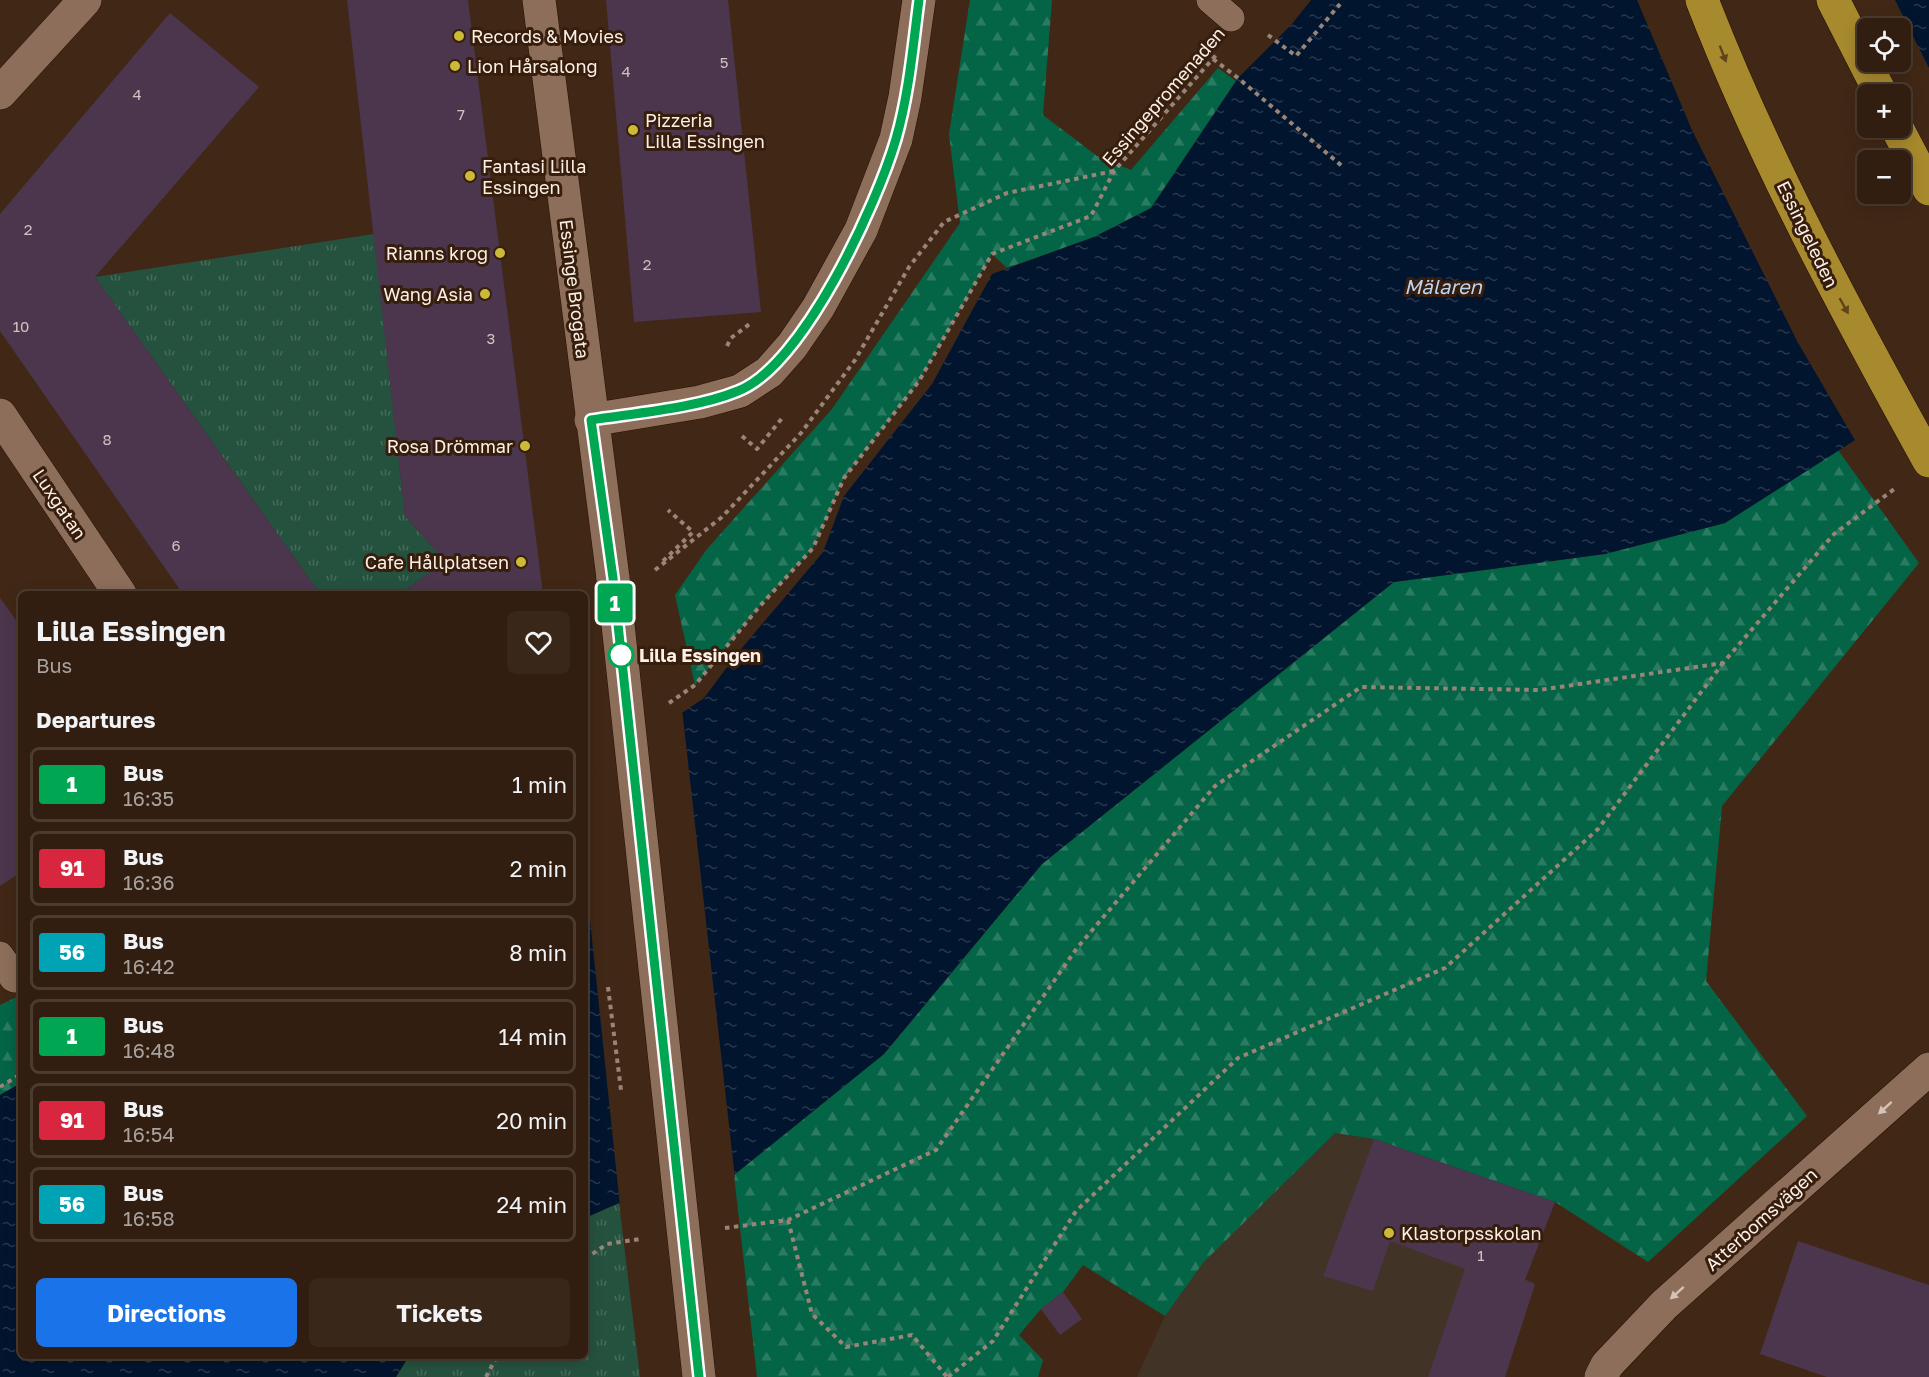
<!DOCTYPE html>
<html lang="en">
<head>
<meta charset="utf-8">
<style>
	body { margin:0; font-family:"Golos Text",sans-serif; background:#392719; color:#f1f3f6; height:100vh; display:flex; flex-direction:column; font-size:22px; white-space:nowrap }
	* { box-sizing:border-box; margin:0 }
	p { font-size:20px; color:#a8a29f }
	.icon { flex:none; width:33px; height:33px; fill:none; stroke:currentColor; stroke-width:2; stroke-linecap:round; stroke-linejoin:round }
	.map { position:relative; flex:1; overflow:hidden }
	.sheet { position:absolute; left:18px; top:591px; width:570px; height:768px; display:flex; flex-direction:column; background:#311e10; border-radius:9px; box-shadow:0 3px 15px #0003,0 0 0 2px #4c3c30 }
	.sheet>* { flex:none }
	.badge { padding:0 12px; border-radius:4px; font-size:21px; line-height:39px }
	.fabs { position:absolute; left:1857px; top:18px; display:grid; gap:12px }
	.fabs a { display:grid; place-items:center; width:54px; height:54px; border-radius:9px; background:#311e10; box-shadow:0 3px 15px #0003,0 0 0 2px #4c3c30; font-size:30px }
	.map>.badge { position:absolute; translate:-50% -50%; box-shadow:0 0 0 3px #fff }
	h2 { padding:0 18px; font-size:22px; line-height:54px }
	.round { display:grid; place-items:center; flex:none; width:63px; height:63px; border-radius:9px; background:#392719 }
	.summary { display:flex; align-items:center; justify-content:space-between; height:102px; padding:0 18px }
	h1 { font-size:28px; font-weight:700; line-height:45px }
	.cta { display:flex; gap:12px; margin-top:auto; padding:12px 18px }
	.cta a { flex:1; height:69px; border-radius:9px; background:#1a73e8; color:#fff; font-size:24px; font-weight:700; line-height:69px; text-align:center }
	.cta a+a { background:#392719; color:#f1f3f6 }
	ul { padding:0; list-style:none }
	li { display:flex; align-items:center; gap:18px; height:75px; margin:0 12px 9px; padding:0 6px; border:3px solid #4c3c30; border-radius:9px }
	li div { flex:1 }
	li b { display:block; font-size:22px }
	li em { font-style:normal }
	li .badge { min-width:66px; font-weight:700; text-align:center }
	.map>svg:first-child { display:block }
</style>
</head>
<body>
<div class="map">
<svg width="1929" height="1377" viewBox="0 0 1929 1377">
	<defs>
		<pattern id="grass-tufts" width="24" height="20" patternUnits="userSpaceOnUse" patternTransform="scale(1.5)"><rect width="24" height="20" fill="#25523f"/><path d="M3 7l-1-3M5 7V3M7 7l1-3M15 17l-1-3M17 17v-4M19 17l1-3" fill="none" stroke="#466b5b"/></pattern>
		<pattern id="forest-firs" width="22" height="20" patternUnits="userSpaceOnUse" patternTransform="scale(1.5)"><rect width="22" height="20" fill="#046546"/><path d="M5 1l3.5 6h-7zM16 11l3.5 6h-7z" fill="#2a7b61"/></pattern>
		<pattern id="water-ripples" width="26" height="14" patternUnits="userSpaceOnUse" patternTransform="scale(1.5)"><rect width="26" height="14" fill="#02152f"/><path d="M2 4q2-2 4 0t4 0M15 11q2-2 4 0t4 0" fill="none" stroke="#28374d"/></pattern>
	</defs>
	<rect width="100%" height="100%" fill="#412816"/>
	<polygon fill="#413326" points="1335,1133 1374,1139 1555,1202 1525,1279 1535,1284 1505,1377 1137,1377 1165,1316 1203,1263"/>
	<g fill="url(#grass-tufts)">
		<polygon points="374,234 405,516 446,562 399,594 320,594 95,277"/>
		<polygon points="619,1203 640,1377 396,1377 409,1356 585,1356 585,1218"/>
	</g>
	<g fill="url(#forest-firs)">
		<polygon points="970,0 1052,0 1043,115 1097,156 1131,170 1218,68 1236,81 1151,208 1094,237 1007,268 992,254 919,381 844,478 813,548 759,607 695,685 675,595 707,549 832,409 960,223 949,134"/>
		<polygon points="1838,450 1919,563 1722,806 1706,981 1807,1116 1648,1262 1555,1202 1374,1139 1335,1133 1203,1263 1165,1316 1083,1265 1063,1292 1041,1309 1019,1335 1043,1360 1038,1377 757,1377 734,1175 884,1054 1042,864 1394,582 1605,554 1725,523"/>
		<polygon points="21,995 21,1083 0,1095 0,1005"/>
	</g>
	<g fill="url(#water-ripples)" fill-rule="evenodd">
		<path d="M1311 0H1929V393L1725 523 1605 554 1394 582 1042 864 884 1054 734 1175 619 1203 585 1218V778L704 698 736 655 823 552 844 496 932 384 992 274 1094 237 1151 208 1238 78 1291 25ZM1868 28H1900V62H1868ZM1868 94H1900V128H1868ZM1868 160H1900V194H1868Z"/>
		<polygon points="21,1083 21,1356 409,1356 396,1377 0,1377 0,1095"/>
	</g>
	<g fill="#412816" fill-rule="evenodd">
		<path d="M1637 0H1895L1929 68V396L1856 442 1797 341 1692 130ZM1868 28H1900V62H1868ZM1868 94H1900V128H1868ZM1868 160H1900V194H1868Z"/>
		<polygon points="682,709 735,1178 620,1206 585,873 585,775"/>
	</g>
	<g fill="#4b364e">
		<polygon points="347,0 468,0 543,594 399,594 446,562 405,516"/>
		<polygon points="606,0 728,0 761,312 634,322"/>
		<polygon points="170,13 259,87 95,277 320,594 183,594 0,331 0,214"/>
		<polygon points="0,598 21,627 21,872 0,886"/>
		<polygon points="1374,1139 1555,1202 1525,1280 1535,1284 1505,1377 1428,1377 1465,1269 1390,1241 1373,1291 1323,1276"/>
		<polygon points="1798,1241 1929,1285 1929,1377 1827,1377 1760,1354"/>
		<polygon points="1063,1292 1082,1319 1060,1335 1041,1309"/>
	</g>
	<g fill="none" stroke-linecap="round" stroke-linejoin="round">
		<g stroke="#271001" stroke-width="28">
			<g id="lane">
				<polyline points="1210,0 1231,18"/>
				<polyline points="0,955 15,976"/>
			</g>
		</g>
		<g stroke="#271001" stroke-width="34">
			<g id="street">
				<polyline points="0,93 85,0"/>
				<polyline points="0,415 120,594"/>
				<polyline points="15,976 21,972"/>
				<polyline points="1601,1377 1607,1365 1664,1305 1929,1069"/>
			</g>
		</g>
		<g stroke="#271001" stroke-width="34">
			<g id="secondary">
				<polyline points="539,0 613,578"/>
				<polyline points="591,420 700,402 740,391 769,372 792,346 818,308 861,230 896,139 905,97 919,0"/>
			</g>
		</g>
		<g stroke="#271001" stroke-width="34">
			<g id="highway">
				<path d="M1702 0C1764 160 1846 311 1929 461"/>
				<polyline points="1833,0 1881,94"/>
				<polyline points="1897,128 1929,189"/>
			</g>
		</g>
		<g stroke="#998578" stroke-width="4" stroke-dasharray="4.5 4.5" stroke-linecap="butt">
			<polyline points="1268,35 1296,56 1340,4"/>
			<polyline points="1213,59 1238,78 1342,166"/>
			<polyline points="727,346 731,338 751,323"/>
			<polyline points="742,436 757,449 783,417"/>
			<polyline points="663,561 693,532 668,510"/>
			<polyline points="655,570 722,517 801,433 855,360 909,267 944,222 1007,193 1114,171"/>
			<polyline points="669,703 695,685 759,607 813,548 844,478 919,381 992,254 1091,216 1114,171 1217,54"/>
			<polyline points="0,1087 21,1074"/>
			<polyline points="788,1220 812,1314 846,1347 912,1335 947,1377"/>
			<polyline points="725,1228 788,1220 936,1150 1077,948 1215,786 1361,687 1539,690 1723,663 1834,534 1897,487"/>
			<polyline points="585,1259 607,1244 640,1239"/>
			<polyline points="486,1377 497,1356"/>
			<polyline points="948,1377 993,1341 1076,1211 1238,1058 1445,968 1598,829 1723,663"/>
		</g>
		<use href="#lane" stroke="#8c6e5a" stroke-width="27"/>
		<use href="#street" stroke="#8c6e5a" stroke-width="33"/>
		<use href="#secondary" stroke="#8c6e5a" stroke-width="33"/>
		<use href="#highway" stroke="#a88a2e" stroke-width="33"/>
		<g stroke="#271001" stroke-width="34" stroke-linecap="butt">
			<polyline id="secondary-bridge" points="613,578 699,1377"/>
		</g>
		<polyline stroke="#998578" stroke-width="4" stroke-dasharray="4.5 4.5" stroke-linecap="butt" points="608,987 621,1090"/>
		<use href="#secondary-bridge" stroke="#8c6e5a" stroke-width="33"/>
	</g>
	<defs><path id="oneway-solid" d="M-6-.8H1V-3.2L6.5 0L1 3.2V.8H-6Z" transform="scale(1.5)"/></defs>
	<g fill="#5f4418">
		<use href="#oneway-solid" transform="translate(1723 54) rotate(69)"/>
		<use href="#oneway-solid" transform="translate(1844 306) rotate(61)"/>
	</g>
	<g fill="#d5c2b5">
		<use href="#oneway-solid" transform="translate(1885 1108) rotate(138)"/>
		<use href="#oneway-solid" transform="translate(1677 1293) rotate(138)"/>
	</g>
	<g fill="none" stroke-linecap="round" stroke-linejoin="round">
		<g stroke="#fff" stroke-width="14">
			<path id="line" d="M699 1377 613 578 591 420C636 413 697 408 738 391 803 366 877 204 896 139 909 94 913 46 919 0"/>
		</g>
		<use href="#line" stroke="#00a651" stroke-width="9"/>
	</g>
	<g fill="#cdb938" stroke="#371e0c" stroke-width="2">
		<circle cx="459" cy="36" r="6"/>
		<circle cx="455" cy="66" r="6"/>
		<circle cx="633" cy="130" r="6"/>
		<circle cx="470" cy="176" r="6"/>
		<circle cx="500" cy="253" r="6"/>
		<circle cx="485" cy="294" r="6"/>
		<circle cx="525" cy="446" r="6"/>
		<circle cx="521" cy="562" r="6"/>
		<circle cx="1389" cy="1233" r="6"/>
	</g>
	<circle fill="#fff" stroke="#00a651" stroke-width="3" cx="621" cy="655" r="12"/>
	<g text-anchor="middle" dominant-baseline="central" stroke-width="6" stroke-linejoin="round" paint-order="stroke">
		<g font-size="15" fill="#d0c1c0">
			<text x="724" y="62">5</text>
			<text x="626" y="71">4</text>
			<text x="137" y="94">4</text>
			<text x="461" y="114">7</text>
			<text x="28" y="229">2</text>
			<text x="647" y="264">2</text>
			<text x="21" y="326">10</text>
			<text x="491" y="338">3</text>
			<text x="107" y="439">8</text>
			<text x="176" y="545">6</text>
			<text x="1481" y="1255">1</text>
		</g>
		<g font-size="18" fill="#fdefe6" stroke="#371e0c" text-anchor="start">
			<text x="471" y="36">Records &amp; Movies</text>
			<text x="467" y="66">Lion Hårsalong</text>
			<text x="645" y="120">Pizzeria<tspan x="645" dy="21">Lilla Essingen</tspan></text>
			<text x="482" y="166">Fantasi Lilla<tspan x="482" dy="21">Essingen</tspan></text>
			<text x="488" y="253" text-anchor="end">Rianns krog</text>
			<text x="473" y="294" text-anchor="end">Wang Asia</text>
			<text x="513" y="446" text-anchor="end">Rosa Drömmar</text>
			<text x="509" y="562" text-anchor="end">Cafe Hållplatsen</text>
			<text x="1401" y="1233">Klastorpsskolan</text>
		</g>
		<g font-size="18" fill="#fdefe6" stroke="#371e0c">
			<text transform="translate(1163 96) rotate(-49)">Essingepromenaden</text>
			<text transform="translate(1808 234) rotate(64)">Essingeleden</text>
			<text transform="translate(575 289) rotate(83)">Essinge Brogata</text>
			<text transform="translate(60 504) rotate(56)">Luxgatan</text>
			<text transform="translate(1761 1219) rotate(-42)">Atterbomsvägen</text>
		</g>
		<g font-size="18" font-weight="bold" fill="#fdefe6" stroke="#371e0c" text-anchor="start">
			<text x="639" y="655">Lilla Essingen</text>
		</g>
		<g font-size="20" font-style="italic" fill="#bbd4f2" stroke="#371e0c">
			<text x="1443" y="286">Mälaren</text>
		</g>
	</g>
</svg>
<div class="fabs">
<a><svg class="icon" aria-label="locate" viewBox="0 0 24 24"><circle cx="12" cy="12" r="6"/><path d="M12 2v4M12 18v4M2 12h4M18 12h4"/></svg></a>
<a>+</a>
<a>−</a>
</div>
<b class="badge" style="left:615px;top:603px;background:#00a651;color:#fff">1</b>
<section class="sheet">
<div class="summary"><div><h1>Lilla Essingen</h1><p>Bus</p></div><a class="round"><svg class="icon" aria-label="heart" viewBox="0 0 24 24"><path d="M12 20l-8-8c-3-5 5-10 8-4 3-6 11-1 8 4z"/></svg></a></div>
<h2>Departures</h2>
<ul>
<li><span class="badge" style="background:#00a651;color:#fff">1</span><div><b>Bus</b><p>16:35</p></div><em>1 min</em></li>
<li><span class="badge" style="background:#d7263d;color:#fff">91</span><div><b>Bus</b><p>16:36</p></div><em>2 min</em></li>
<li><span class="badge" style="background:#00a3b4;color:#fff">56</span><div><b>Bus</b><p>16:42</p></div><em>8 min</em></li>
<li><span class="badge" style="background:#00a651;color:#fff">1</span><div><b>Bus</b><p>16:48</p></div><em>14 min</em></li>
<li><span class="badge" style="background:#d7263d;color:#fff">91</span><div><b>Bus</b><p>16:54</p></div><em>20 min</em></li>
<li><span class="badge" style="background:#00a3b4;color:#fff">56</span><div><b>Bus</b><p>16:58</p></div><em>24 min</em></li>
</ul>
<div class="cta"><a>Directions</a><a>Tickets</a></div>
</section>
</div>
</body>
</html>
